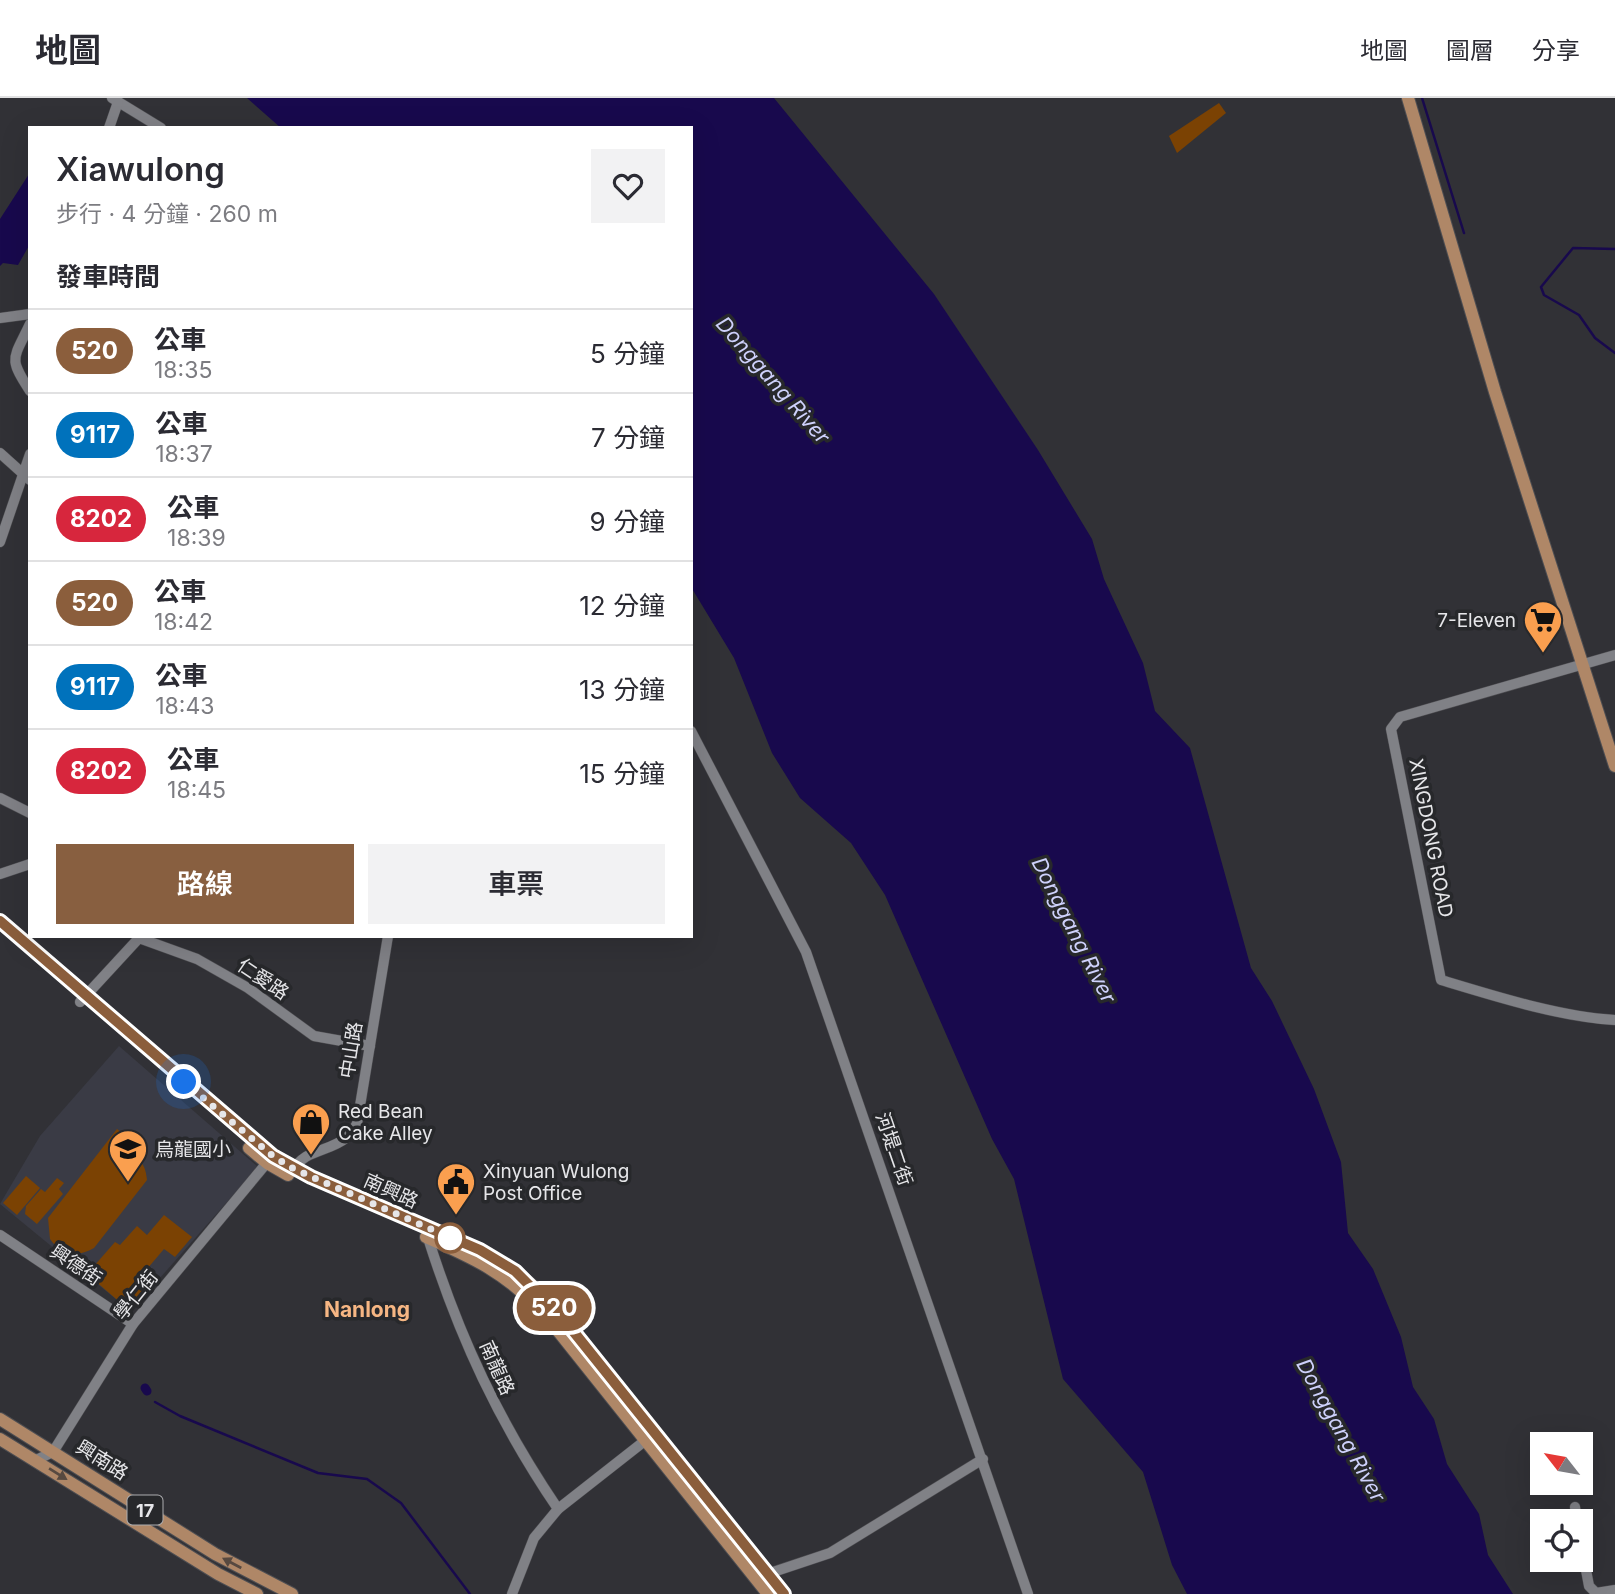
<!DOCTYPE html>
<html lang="zh-TW">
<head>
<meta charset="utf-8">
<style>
	body { margin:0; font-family:Inter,"Noto Sans TC",sans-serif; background:#f2f2f3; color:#2b2b33; height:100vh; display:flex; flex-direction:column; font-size:26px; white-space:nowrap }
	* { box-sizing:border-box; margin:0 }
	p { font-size:23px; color:#7c7c81 }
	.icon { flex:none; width:38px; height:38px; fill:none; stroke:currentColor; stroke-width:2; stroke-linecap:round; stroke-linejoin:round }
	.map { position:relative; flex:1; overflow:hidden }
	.sheet { position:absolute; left:28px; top:28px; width:665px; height:812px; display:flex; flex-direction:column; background:#fff; border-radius:0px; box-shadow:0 7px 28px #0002 }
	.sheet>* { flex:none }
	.badge { padding:0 14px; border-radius:23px; font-size:24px; line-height:46px }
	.needle { width:46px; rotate:301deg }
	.buttons { position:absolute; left:1530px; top:1334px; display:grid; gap:14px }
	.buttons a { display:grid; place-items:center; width:63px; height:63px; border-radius:0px; background:#fff; box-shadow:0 7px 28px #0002; font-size:35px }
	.you { position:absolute; width:35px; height:35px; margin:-18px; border:5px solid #fff; border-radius:50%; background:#1a73e8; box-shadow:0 0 0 10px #1a73e833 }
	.map>.badge { position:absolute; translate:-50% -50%; box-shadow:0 0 0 4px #fff }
	h2 { padding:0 28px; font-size:26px; line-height:63px }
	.round { display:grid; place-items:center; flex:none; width:74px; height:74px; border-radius:0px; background:#f2f2f3 }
	.headline { display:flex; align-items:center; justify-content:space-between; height:119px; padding:0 28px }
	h1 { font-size:33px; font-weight:600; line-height:52px }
	.primary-button { display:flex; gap:14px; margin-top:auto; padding:14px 28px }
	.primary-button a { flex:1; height:80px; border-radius:0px; background:#885f40; color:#fff; font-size:28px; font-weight:600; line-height:80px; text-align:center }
	.primary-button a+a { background:#f2f2f3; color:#2b2b33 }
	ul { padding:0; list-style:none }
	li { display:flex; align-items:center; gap:21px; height:84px; padding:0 28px; border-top:2px solid #e1e1e2 }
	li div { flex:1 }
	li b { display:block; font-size:26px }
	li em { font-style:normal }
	li .badge { min-width:77px; font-weight:700; text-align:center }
	header { display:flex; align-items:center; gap:42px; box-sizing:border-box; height:98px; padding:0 35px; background:#fff; border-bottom:2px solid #e1e1e2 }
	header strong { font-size:33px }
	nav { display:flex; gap:38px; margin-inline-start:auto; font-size:24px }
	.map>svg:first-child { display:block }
</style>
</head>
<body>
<header>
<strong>地圖</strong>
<nav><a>地圖</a><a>圖層</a><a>分享</a></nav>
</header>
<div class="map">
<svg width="1615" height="1496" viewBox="0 0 1615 1496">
	<rect width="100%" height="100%" fill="#313136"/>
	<polygon fill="#3a3b45" points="119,948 258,1069 144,1198 123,1207 0,1106 40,1038"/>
	<g fill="#7b4203">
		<polygon points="1219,5 1226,15 1177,55 1169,38"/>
		<path d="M117 1031 126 1038 117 1050C135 1053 146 1064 147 1082L94 1150C77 1160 61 1157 50 1141L48 1120Z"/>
		<polygon points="26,1078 40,1090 17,1117 3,1105"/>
		<polygon points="57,1080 64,1085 59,1091 63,1096 37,1126 25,1116 26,1108 41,1091 45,1094"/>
		<polygon points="164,1117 192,1139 175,1159 164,1151 147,1171 158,1181 144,1198 122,1206 87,1176 115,1144 120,1147 137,1128 147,1137"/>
	</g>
	<g fill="#18094d">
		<polygon points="247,0 774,0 934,196 1038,352 1092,441 1104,481 1143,565 1155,613 1190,650 1251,870 1272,903 1314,991 1341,1064 1348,1135 1373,1171 1401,1239 1413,1289 1434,1321 1447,1366 1479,1416 1488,1457 1513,1496 1187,1496 1172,1467 1143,1374 1063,1281 1014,1081 992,1041 885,797 851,745 800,700 772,655 734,560 691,489 691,30 281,30"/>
		<polygon points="29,76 30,146 18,167 3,165 0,168 0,121"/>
	</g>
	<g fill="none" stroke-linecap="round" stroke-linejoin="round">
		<g stroke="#18094d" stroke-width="2.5">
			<polyline points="1422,0 1464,135"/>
			<polyline points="1615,151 1573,150 1541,189 1544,197 1579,217 1595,240 1615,255"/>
			<polyline points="155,1304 180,1318 318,1375 367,1381 401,1405 470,1496"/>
		</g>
		<polyline stroke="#18094d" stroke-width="9" points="145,1290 147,1293"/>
		<g stroke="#4e4e52" stroke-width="11">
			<g id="minor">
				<polyline points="112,0 161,30"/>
				<polyline points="109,30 118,4"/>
				<polyline points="0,220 30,216"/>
				<path d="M30 226C13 262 8 259 30 293"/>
				<polyline points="0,355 30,382"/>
				<polyline points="0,444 30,356"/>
				<path d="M1615 557 1400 619 1391 631 1441 882C1494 898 1560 919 1615 922"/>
				<polyline points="691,633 806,854 1028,1496"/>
				<polyline points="0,700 30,715"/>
				<polyline points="0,776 30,766"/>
				<polyline points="80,904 139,840 197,861 248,890 314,938 370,948"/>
				<path d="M292 1074C305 1050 327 1055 346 1040 350 1037 354 1030 357 1026L388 838"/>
				<path d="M430 1136 428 1140C460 1241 499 1324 558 1411"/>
				<polyline points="0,1137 133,1226"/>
				<polyline points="36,1362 53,1354 133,1226 270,1061"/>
				<polyline points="1575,1409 1577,1423"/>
				<polyline points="1580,1440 1589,1488 1596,1495 1615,1492"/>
				<polyline points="755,1480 830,1455 983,1361"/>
				<polyline points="512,1496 534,1440 558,1411 651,1338"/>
			</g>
		</g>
		<g stroke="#4e4e52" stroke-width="14">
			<g id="major">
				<polyline points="1408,0 1495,294 1615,668"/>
				<path d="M0 823 273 1058C358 1108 463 1129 539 1193L784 1496"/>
				<polyline points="249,1050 267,1065 288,1077"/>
				<path d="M426 1139C476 1161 504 1174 543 1214L768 1496"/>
				<polyline points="0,1321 215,1456 292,1496"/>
				<polyline points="0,1341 218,1476 257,1496"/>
			</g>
		</g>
		<use href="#minor" stroke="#808186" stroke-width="10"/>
		<use href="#major" stroke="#af8767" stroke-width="12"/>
	</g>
	<defs><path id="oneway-solid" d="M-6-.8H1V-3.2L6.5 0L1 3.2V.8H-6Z" transform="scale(1.75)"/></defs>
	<g fill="#574940">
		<use href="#oneway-solid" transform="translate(58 1376) rotate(32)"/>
		<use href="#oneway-solid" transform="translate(232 1465) rotate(-152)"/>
	</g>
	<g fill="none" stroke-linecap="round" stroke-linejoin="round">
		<g stroke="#fff" stroke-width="16">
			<polyline id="line" points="0,823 273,1058 311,1079 480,1152 515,1173 565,1223 784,1496"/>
		</g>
		<use href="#line" stroke="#8b5e3c" stroke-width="10"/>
		<polyline stroke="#e6e6e9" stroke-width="7" stroke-dasharray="0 12.6" points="184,984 273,1058 294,1071 456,1142 450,1140"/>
	</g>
	<defs>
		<g id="supermarket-pin" transform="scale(2.0125)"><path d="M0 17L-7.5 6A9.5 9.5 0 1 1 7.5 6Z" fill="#fa9f4f" stroke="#27282b"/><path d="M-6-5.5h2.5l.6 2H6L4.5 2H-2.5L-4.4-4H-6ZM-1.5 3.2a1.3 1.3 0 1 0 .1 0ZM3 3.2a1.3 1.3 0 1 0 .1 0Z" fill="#111"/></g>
		<g id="shop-pin" transform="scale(2.0125)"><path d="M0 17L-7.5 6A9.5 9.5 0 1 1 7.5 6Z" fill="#fa9f4f" stroke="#27282b"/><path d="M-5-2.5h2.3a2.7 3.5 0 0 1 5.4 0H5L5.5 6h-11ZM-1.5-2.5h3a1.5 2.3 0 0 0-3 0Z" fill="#111"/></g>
		<g id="school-pin" transform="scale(2.0125)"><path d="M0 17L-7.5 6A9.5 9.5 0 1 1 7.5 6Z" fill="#fa9f4f" stroke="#27282b"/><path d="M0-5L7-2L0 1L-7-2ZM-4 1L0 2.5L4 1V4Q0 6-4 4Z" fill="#111"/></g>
		<g id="civic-pin" transform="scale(2.0125)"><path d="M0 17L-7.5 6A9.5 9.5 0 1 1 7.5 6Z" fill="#fa9f4f" stroke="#27282b"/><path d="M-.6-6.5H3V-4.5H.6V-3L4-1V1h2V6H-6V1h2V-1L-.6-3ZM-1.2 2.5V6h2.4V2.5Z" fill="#111"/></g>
	</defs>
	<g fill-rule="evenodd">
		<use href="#supermarket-pin" x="1543" y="522"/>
		<use href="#shop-pin" x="311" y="1024"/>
		<use href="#school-pin" x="128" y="1051"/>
		<use href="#civic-pin" x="456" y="1084"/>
	</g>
	<circle fill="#fff" stroke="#8b5e3c" stroke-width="3.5" cx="450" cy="1140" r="14"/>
	<g text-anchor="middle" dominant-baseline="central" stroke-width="7" stroke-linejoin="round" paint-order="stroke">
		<rect fill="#27282b" stroke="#adadb0" stroke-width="2" x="127.5" y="1397.5" width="35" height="29" rx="5"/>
		<g font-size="18" font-weight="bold" fill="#e6e6e9">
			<text x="145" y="1412">17</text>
		</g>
		<g font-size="19" fill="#e6e6e9" stroke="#27282b" text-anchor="start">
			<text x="1516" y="522" text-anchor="end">7-Eleven</text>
			<text x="338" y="1013">Red Bean<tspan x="338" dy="22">Cake Alley</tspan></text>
			<text x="155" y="1051">烏龍國小</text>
			<text x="483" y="1073">Xinyuan Wulong<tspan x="483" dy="22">Post Office</tspan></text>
		</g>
		<g font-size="19" fill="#e6e6e9" stroke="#27282b">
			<text transform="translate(1431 740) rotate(79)">XINGDONG ROAD</text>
			<text transform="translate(263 881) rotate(34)">仁愛路</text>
			<text transform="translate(351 952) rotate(-81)">中山路</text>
			<text transform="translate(894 1051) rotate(71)">河堤二街</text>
			<text transform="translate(391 1093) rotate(24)">南興路</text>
			<text transform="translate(76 1167) rotate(34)">興德街</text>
			<text transform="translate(136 1197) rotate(-51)">學仁街</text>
			<text transform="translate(497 1270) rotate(66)">南龍路</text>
			<text transform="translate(102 1362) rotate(32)">興南路</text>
		</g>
		<g font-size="21" font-style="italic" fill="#ced1fb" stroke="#27282b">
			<text transform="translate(773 282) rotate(49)">Donggang River</text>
			<text transform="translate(1074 832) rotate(63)">Donggang River</text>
			<text transform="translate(1341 1332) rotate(61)">Donggang River</text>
		</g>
		<g font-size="21" font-weight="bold" fill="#f6b683" stroke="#27282b">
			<text x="367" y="1211">Nanlong</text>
		</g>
	</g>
</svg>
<div class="buttons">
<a><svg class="needle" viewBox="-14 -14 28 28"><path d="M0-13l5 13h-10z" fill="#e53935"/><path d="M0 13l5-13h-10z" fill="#7c7c81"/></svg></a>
<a><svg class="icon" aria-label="locate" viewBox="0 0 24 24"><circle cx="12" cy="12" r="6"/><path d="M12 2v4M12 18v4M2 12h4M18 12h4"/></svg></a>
</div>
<div class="you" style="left:184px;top:984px"></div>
<b class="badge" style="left:554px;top:1210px;background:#8b5e3c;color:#fff">520</b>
<section class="sheet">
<div class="headline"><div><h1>Xiawulong</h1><p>步行 · 4 分鐘 · 260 m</p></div><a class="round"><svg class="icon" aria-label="heart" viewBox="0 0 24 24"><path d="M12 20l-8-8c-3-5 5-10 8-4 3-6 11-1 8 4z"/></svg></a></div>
<h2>發車時間</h2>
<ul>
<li><span class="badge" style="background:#8b5e3c;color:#fff">520</span><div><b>公車</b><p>18:35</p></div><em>5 分鐘</em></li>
<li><span class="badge" style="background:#0072bc;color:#fff">9117</span><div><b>公車</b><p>18:37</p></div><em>7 分鐘</em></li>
<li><span class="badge" style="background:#d7263d;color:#fff">8202</span><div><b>公車</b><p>18:39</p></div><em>9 分鐘</em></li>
<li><span class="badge" style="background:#8b5e3c;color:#fff">520</span><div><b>公車</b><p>18:42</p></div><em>12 分鐘</em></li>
<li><span class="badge" style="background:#0072bc;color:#fff">9117</span><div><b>公車</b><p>18:43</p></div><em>13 分鐘</em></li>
<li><span class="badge" style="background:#d7263d;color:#fff">8202</span><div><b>公車</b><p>18:45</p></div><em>15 分鐘</em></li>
</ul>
<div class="primary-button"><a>路線</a><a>車票</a></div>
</section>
</div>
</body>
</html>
